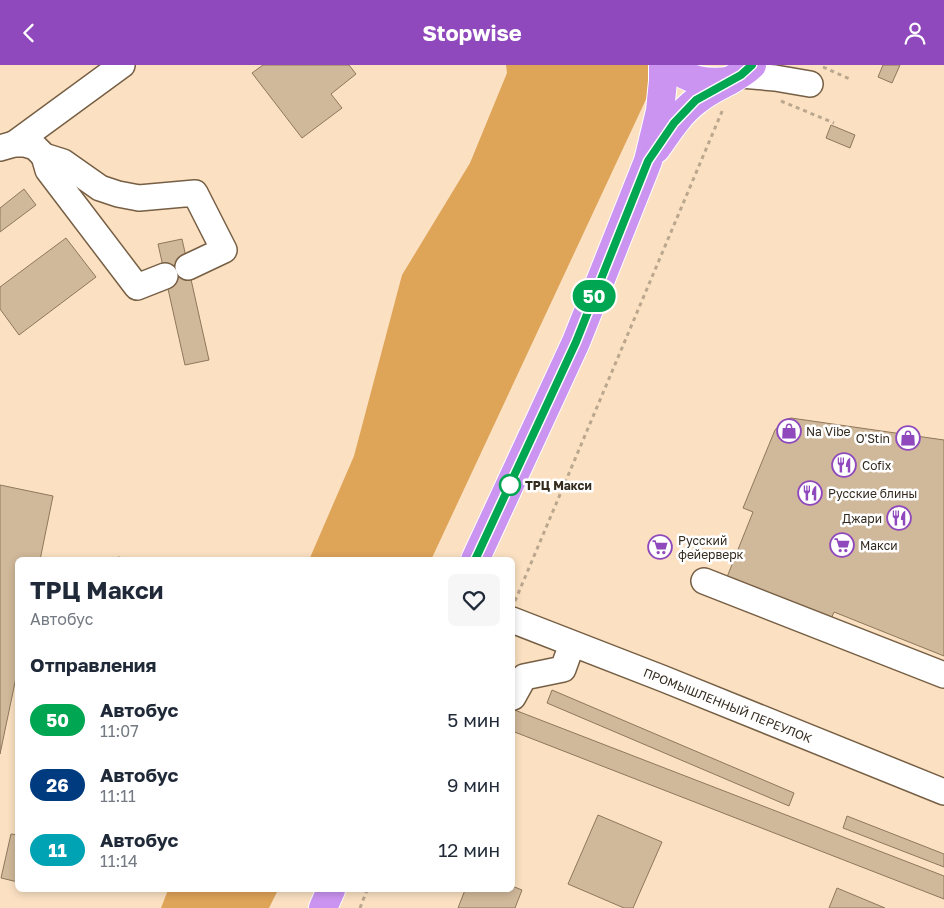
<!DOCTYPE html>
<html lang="ru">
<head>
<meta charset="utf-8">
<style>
	body { margin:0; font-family:"Golos Text",sans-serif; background:#f6f6f7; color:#1f2937; height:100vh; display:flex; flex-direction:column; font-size:19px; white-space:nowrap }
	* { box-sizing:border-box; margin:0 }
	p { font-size:16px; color:#747a83 }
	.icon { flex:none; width:28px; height:28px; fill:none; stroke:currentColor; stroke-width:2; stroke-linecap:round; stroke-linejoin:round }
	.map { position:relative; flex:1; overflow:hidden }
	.panel { position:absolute; left:15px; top:492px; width:500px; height:335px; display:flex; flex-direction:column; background:#fff; border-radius:8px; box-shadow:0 2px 8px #0003 }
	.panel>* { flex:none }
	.badge { padding:0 10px; border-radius:16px; font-size:18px; line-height:32px }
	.map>.badge { position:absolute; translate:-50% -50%; box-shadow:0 0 0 2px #fff }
	h2 { padding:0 15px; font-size:19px; line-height:45px }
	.round { display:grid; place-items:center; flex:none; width:52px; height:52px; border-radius:8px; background:#f6f6f7 }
	.headline { display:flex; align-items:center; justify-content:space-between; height:85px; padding:0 15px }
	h1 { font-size:24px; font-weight:700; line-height:38px }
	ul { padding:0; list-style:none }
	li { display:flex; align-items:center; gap:15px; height:65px; padding:0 15px }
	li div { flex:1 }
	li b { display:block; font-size:19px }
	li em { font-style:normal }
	li .badge { min-width:55px; font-weight:700; text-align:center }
	header { display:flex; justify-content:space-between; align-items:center; height:65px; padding:0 15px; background:#9049bc; color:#fff; font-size:22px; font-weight:700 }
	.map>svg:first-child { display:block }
</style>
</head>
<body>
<header><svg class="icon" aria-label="back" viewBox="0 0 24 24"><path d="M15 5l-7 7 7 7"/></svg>Stopwise<svg class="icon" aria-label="person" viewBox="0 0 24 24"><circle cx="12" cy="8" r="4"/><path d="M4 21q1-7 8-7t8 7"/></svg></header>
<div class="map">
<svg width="944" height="843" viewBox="0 0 944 843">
	<rect width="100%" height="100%" fill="#fbe1c2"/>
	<g fill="#dea458">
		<polygon points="506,0 662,0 431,495 309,495 354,391 402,210 470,98 507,8"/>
		<polygon points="168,825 278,825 269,843 161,843"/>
	</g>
	<g fill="#d0b89a" stroke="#8e775b">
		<polygon points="263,0 349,0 356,9 331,29 342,43 302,73 252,8"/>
		<polygon points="883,0 900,0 892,18 878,12"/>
		<polygon points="831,60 855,70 850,83 826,73"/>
		<polygon points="24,124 36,140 0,167 0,143"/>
		<polygon points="66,173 96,212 19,270 0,244 0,222"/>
		<polygon points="182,174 209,295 185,300 158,179"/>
		<polygon points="791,353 944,375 944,591 834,547 831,554 727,512 753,447 743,443 775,365 784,355"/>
		<polygon points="0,420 53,431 40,495 18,495 18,603 0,689"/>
		<polygon points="118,492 135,495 117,495"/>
		<polygon points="552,625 794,728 789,741 547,638"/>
		<polygon points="512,644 944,811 944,834 512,666"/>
		<polygon points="598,750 662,777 633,843 624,843 568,819"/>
		<polygon points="847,751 944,789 944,802 843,763"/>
		<polygon points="11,769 18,770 18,817 1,813"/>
		<polygon points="512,821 522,825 515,843 458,843 465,825 512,825"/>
		<polygon points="837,823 885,843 829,843"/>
	</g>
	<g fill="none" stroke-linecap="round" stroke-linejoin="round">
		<g stroke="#765f44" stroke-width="28">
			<g id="minor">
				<polyline points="741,10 775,13 810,19"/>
				<polyline points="14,79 122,0"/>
				<polyline points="0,83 14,79 25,79 35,82 44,91 63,97 100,123 118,129 139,133 195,128 224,185 188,202"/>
				<polyline points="44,91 48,105 137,222 165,211"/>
				<polyline points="704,516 944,610"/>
				<path id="s1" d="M512 555 664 614 944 727"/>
				<polyline points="513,632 524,612 563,604 572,579"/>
			</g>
		</g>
		<g stroke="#fff" stroke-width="30">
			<g id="highway">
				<path d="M673 0C687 17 709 18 729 16"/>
				<path d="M656 84C668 67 679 49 696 36 713 21 736 16 752 0"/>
				<polyline points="475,495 576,277 648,96 660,46 663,16 663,0"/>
				<polyline points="323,843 331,825"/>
			</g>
		</g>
		<g stroke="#bba68e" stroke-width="3" stroke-dasharray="4 4" stroke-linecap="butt">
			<polyline points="823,2 852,15"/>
			<polyline points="781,36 834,58"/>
			<polyline points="515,536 723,44"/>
			<polyline points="360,843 367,825"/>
		</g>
		<use href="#minor" stroke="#fff" stroke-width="25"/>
		<use href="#highway" stroke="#cb94f1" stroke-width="28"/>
	</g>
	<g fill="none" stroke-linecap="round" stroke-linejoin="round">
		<g stroke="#fff" stroke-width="11">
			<polyline id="line" points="475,495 576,277 648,96 674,58 696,35 741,10 752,0"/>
		</g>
		<use href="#line" stroke="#00a651" stroke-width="8"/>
	</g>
	<defs>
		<g id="shop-ring" transform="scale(1.25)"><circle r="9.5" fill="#fff" stroke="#9049bc" stroke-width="1.5"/><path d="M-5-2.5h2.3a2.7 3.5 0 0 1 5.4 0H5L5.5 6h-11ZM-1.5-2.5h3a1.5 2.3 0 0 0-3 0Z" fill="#9049bc"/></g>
		<g id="restaurant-ring" transform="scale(1.25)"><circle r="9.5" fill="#fff" stroke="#9049bc" stroke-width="1.5"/><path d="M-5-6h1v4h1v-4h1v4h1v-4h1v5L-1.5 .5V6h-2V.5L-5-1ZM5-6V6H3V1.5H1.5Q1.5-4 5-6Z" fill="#9049bc"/></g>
		<g id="supermarket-ring" transform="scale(1.25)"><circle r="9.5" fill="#fff" stroke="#9049bc" stroke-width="1.5"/><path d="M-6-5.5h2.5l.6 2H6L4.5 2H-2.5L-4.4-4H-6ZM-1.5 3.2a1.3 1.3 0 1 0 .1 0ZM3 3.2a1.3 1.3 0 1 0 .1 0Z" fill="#9049bc"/></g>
	</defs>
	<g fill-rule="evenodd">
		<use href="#shop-ring" x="789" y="366"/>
		<use href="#shop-ring" x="908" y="373"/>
		<use href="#restaurant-ring" x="844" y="400"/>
		<use href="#restaurant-ring" x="810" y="428"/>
		<use href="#restaurant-ring" x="899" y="453"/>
		<use href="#supermarket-ring" x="842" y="480"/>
		<use href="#supermarket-ring" x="660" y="482"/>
	</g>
	<circle fill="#fff" stroke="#00a651" stroke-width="2.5" cx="510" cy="420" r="10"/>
	<g text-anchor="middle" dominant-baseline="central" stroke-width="5" stroke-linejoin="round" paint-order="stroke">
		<g font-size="12" fill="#342a1e" stroke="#fff" text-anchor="start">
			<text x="806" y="366">Na Vibe</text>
			<text x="890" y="373" text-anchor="end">O'Stin</text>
			<text x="862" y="400">Cofix</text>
			<text x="828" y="428">Русские блины</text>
			<text x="882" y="453" text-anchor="end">Джари</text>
			<text x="678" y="475">Русский<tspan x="678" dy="14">фейерверк</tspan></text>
			<text x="860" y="480">Макси</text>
		</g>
		<g font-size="12" font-weight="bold" fill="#342a1e" stroke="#fff" text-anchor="start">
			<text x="525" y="420">ТРЦ Макси</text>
		</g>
		<g font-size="12" fill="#342a1e" stroke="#fff">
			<text stroke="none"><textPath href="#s1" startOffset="232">ПРОМЫШЛЕННЫЙ ПЕРЕУЛОК</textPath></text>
		</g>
	</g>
</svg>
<b class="badge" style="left:594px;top:231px;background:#00a651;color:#fff">50</b>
<section class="panel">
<div class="headline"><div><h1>ТРЦ Макси</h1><p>Автобус</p></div><a class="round"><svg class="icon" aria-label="heart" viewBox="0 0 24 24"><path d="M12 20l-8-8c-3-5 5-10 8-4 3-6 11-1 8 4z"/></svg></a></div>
<h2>Отправления</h2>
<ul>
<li><span class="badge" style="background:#00a651;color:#fff">50</span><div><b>Автобус</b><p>11:07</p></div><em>5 мин</em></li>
<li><span class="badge" style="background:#003b80;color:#fff">26</span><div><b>Автобус</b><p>11:11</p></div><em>9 мин</em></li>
<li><span class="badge" style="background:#00a3b4;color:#fff">11</span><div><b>Автобус</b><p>11:14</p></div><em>12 мин</em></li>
</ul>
</section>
</div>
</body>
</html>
